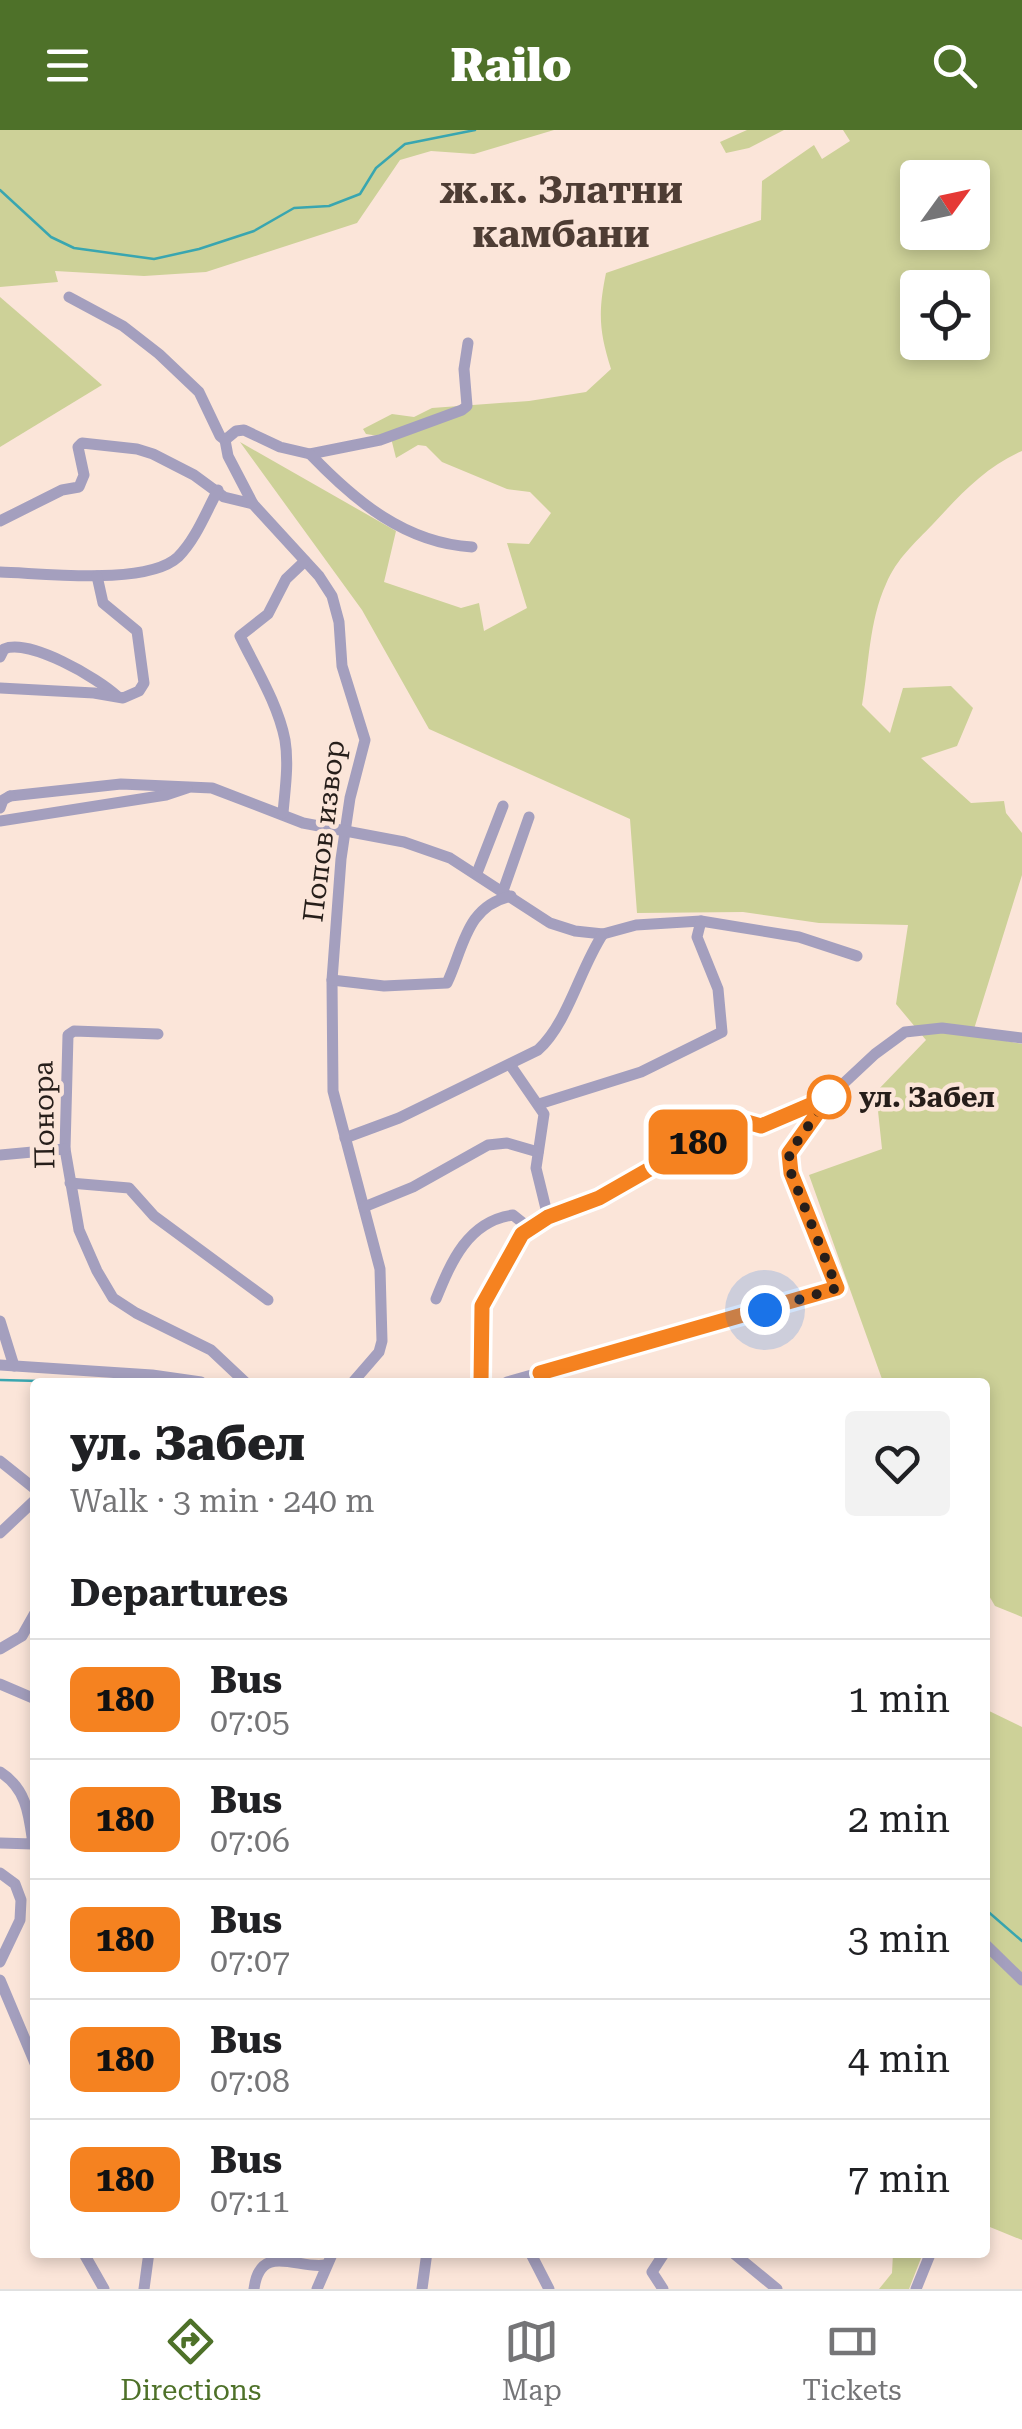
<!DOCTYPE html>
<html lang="en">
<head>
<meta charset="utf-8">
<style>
	body { margin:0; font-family:"Roboto Serif",serif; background:#f2f2f2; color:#202124; height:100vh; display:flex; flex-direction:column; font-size:38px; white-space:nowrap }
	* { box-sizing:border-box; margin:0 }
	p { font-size:32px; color:#757577 }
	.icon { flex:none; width:55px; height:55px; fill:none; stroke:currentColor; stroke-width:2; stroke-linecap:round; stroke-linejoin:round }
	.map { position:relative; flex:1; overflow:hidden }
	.details { position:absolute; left:30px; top:1248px; width:960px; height:880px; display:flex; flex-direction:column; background:#fff; border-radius:10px; box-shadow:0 5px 15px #0003 }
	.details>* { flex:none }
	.badge { padding:0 20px; border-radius:15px; font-size:35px; line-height:65px }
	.needle { width:65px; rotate:57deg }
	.controls { position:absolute; left:900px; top:30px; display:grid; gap:20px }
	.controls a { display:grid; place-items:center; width:90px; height:90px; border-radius:10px; background:#fff; box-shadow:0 5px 15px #0003; font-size:50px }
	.you { position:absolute; width:50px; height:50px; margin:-25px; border:8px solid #fff; border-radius:50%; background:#1a73e8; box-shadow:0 0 0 15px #1a73e833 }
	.map>.badge { position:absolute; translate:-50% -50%; box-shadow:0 0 0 5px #fff }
	h2 { padding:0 40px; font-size:38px; line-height:90px }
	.round { display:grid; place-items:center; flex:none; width:105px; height:105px; border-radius:10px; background:#f2f2f2 }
	.summary { display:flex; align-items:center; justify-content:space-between; height:170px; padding:0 40px }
	h1 { font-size:48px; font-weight:800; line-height:75px }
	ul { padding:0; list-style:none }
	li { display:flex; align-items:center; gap:30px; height:120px; padding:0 40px; border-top:2px solid #e0e0e0 }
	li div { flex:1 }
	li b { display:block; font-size:38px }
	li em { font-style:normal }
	li .badge { min-width:110px; font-weight:700; text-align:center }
	header { display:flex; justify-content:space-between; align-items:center; height:130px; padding:0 40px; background:#4e7129; color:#fff; font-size:45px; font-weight:800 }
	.tabs { display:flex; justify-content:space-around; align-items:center; height:140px; border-top:2px solid #e0e0e0; background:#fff; font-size:28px; color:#757577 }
	.tabs a { display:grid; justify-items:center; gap:5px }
	.tabs .current { color:#4e7129 }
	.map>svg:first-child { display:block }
</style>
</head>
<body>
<header><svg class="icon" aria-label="menu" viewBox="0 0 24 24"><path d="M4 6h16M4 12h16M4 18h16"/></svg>Railo<svg class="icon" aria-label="search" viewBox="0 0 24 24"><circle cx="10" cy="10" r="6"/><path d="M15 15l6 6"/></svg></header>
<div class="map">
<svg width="1022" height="2159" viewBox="0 0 1022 2159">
	<rect width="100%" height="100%" fill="#fbe5d9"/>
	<g fill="#cdd198" fill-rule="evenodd">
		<polygon points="0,0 554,0 474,24 431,21 400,30 357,93 206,142 144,146 55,141 58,152 0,157"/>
		<polygon points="747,0 784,0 749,18 726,23 720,12"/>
		<path d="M843 0H1022V321C985 337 960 365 933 394 915 413 897 428 886 454 869 491 869 535 862 575L890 603 903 558 951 556 973 578 957 616 921 628 971 673 1004 671 1006 683 1022 703V745L974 899 966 903 1022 914V1487L995 1476 985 1459V1252H890L882 1249 809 1045 882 1019 876 962 926 910 896 874 908 795 819 793 743 782 637 783 630 689 429 599 362 480 240 312 396 401 384 452 461 478 479 473 484 501 527 478 507 413 529 414 551 383 530 362 507 359 442 332 426 316 418 315 396 328 391 308 366 304 363 299 392 284 414 287 432 278 529 271 586 262 611 239C599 201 598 182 606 143L761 90 762 51 814 15 822 29 850 11ZM918 48H972V102H918ZM918 158H972V212H918Z"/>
		<polygon points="0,167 102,255 0,317"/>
		<polygon points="985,1579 1022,1597 1022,2110 985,2095"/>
		<polygon points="893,2123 923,2123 909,2159 879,2159 892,2143"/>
	</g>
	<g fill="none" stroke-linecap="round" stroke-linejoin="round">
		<g stroke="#39a6b0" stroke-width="2.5">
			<polyline points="0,60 51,107 74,118 154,129 199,119 254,101 294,78 329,76 360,64 376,38 405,14 475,0"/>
			<polyline points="0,1250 80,1252"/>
			<polyline points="985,1779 1022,1811"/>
		</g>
		<g stroke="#a49fbe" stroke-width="11">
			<polyline points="69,167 123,196 159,224 199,262 220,306 225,310 228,326 253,374"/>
			<polyline points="225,310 236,301 244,300 280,317 310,324 380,310 462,280 467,276 464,239 468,213"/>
			<path d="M310 324C355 371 405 413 472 417"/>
			<polyline points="0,391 62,360 79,357 84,345 78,317 82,313 137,319 153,324 194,345 224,367 253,374 319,446 332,466 339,492 342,536 365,610 350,668 341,729 332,850 333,961 380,1139 382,1211 379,1222 353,1252"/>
			<path d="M0 442C42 443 147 456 178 427 196 409 206 382 218 360"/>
			<path d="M0 527 4 519C29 508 98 548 117 566"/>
			<polyline points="0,558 94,563 123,568 139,561 144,553 137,501 103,473 97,446"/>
			<polyline points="10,666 121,654 212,658 303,693 404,712 450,728 550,793 575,801 603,804 636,795 701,791 799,807 857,826"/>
			<polyline points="0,678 3,670 10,666"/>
			<path d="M283 683C285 659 289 634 285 610 278 574 256 539 240 506L268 484 286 449 305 431"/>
			<polyline points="0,691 166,665 187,658"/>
			<polyline points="477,743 503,676"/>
			<polyline points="503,761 529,687"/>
			<path d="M332 850 384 856 447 853C464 817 466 776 511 766"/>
			<polyline points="158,904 74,901 68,905 65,1019 79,1100 97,1141 113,1168 136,1183 211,1220 245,1252"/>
			<polyline points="511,936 544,984 536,1038 548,1087"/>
			<polyline points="539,974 641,942 722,902 718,859 697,807 701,791"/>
			<path d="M345 1008 399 988 538 920C568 893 580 838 603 804"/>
			<polyline points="0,1025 65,1019"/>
			<polyline points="70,1053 129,1058 154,1086 268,1170"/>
			<polyline points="364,1077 413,1057 488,1015 507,1013 538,1022"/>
			<path d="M436 1169C451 1132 468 1091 513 1085L528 1097"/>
			<polyline points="0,1191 14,1236"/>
			<polyline points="0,1235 152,1245 201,1252"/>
			<polyline points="481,1252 482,1176 522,1104 548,1087 599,1068 732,992 740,990 761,996 829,967 875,924 905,902 942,898 1022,908"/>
			<polyline points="507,1252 837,1159 791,1043 789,1023 829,967"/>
			<polyline points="0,1331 35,1359"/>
			<polyline points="0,1403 35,1370"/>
			<polyline points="0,1519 22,1506 35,1483"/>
			<polyline points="0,1554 35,1569"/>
			<path d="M0 1642C27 1659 29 1685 33 1714L0 1713"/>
			<polyline points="0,1743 15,1754 21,1770 20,1790 0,1832"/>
			<polyline points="985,1814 1022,1850"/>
			<polyline points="0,1850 35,1933"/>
			<polyline points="83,2122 104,2159"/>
			<polyline points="530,2122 549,2159"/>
			<polyline points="732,2122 777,2159"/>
			<polyline points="144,2159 149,2122"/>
			<path d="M254 2159C260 2111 299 2140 325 2135"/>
			<polyline points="317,2159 333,2122"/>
			<polyline points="422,2159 427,2122"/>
			<polyline points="663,2159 652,2142 665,2122"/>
			<polyline points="916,2159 931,2122"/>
		</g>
	</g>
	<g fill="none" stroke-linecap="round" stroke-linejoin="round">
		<g stroke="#fff" stroke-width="22">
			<polyline id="line" points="481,1252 482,1176 522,1104 548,1087 599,1068 732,992 740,990 761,996 829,967 789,1023 791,1043 837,1158 540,1243"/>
		</g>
		<use href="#line" stroke="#f58220" stroke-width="15"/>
		<polyline stroke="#261e1a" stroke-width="10" stroke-dasharray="0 18" points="765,1180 837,1158 791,1043 789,1023 829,967"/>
	</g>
	<circle fill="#fff" stroke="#f58220" stroke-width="5" cx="829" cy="967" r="20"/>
	<g text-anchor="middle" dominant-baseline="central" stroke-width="9" stroke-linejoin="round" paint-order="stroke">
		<g font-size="28" fill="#261e1a" stroke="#fbe5d9">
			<text transform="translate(324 701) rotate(-83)">Попов извор</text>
			<text transform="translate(44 985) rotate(-91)">Понора</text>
		</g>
		<g font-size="28" font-weight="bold" fill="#261e1a" stroke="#fbe5d9" text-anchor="start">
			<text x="859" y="967">ул. Забел</text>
		</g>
		<g font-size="38" font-weight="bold" fill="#4e3d34" stroke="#fbe5d9">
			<text x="561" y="60">ж.к. Златни<tspan x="561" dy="44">камбани</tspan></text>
		</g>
	</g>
</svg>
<div class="controls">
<a><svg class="needle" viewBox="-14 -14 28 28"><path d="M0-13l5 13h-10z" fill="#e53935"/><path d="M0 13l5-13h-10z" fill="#757577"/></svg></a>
<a><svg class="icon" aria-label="locate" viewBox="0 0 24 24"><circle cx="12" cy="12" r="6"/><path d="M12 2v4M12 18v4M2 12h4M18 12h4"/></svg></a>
</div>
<div class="you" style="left:765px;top:1180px"></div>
<b class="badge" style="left:698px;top:1012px;background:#f58220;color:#111">180</b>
<section class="details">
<div class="summary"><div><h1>ул. Забел</h1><p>Walk · 3 min · 240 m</p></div><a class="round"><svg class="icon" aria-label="heart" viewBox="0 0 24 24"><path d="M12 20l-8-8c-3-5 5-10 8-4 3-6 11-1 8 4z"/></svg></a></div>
<h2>Departures</h2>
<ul>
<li><span class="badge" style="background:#f58220;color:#111">180</span><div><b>Bus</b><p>07:05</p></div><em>1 min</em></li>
<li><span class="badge" style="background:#f58220;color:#111">180</span><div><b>Bus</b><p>07:06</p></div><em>2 min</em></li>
<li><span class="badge" style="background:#f58220;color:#111">180</span><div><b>Bus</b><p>07:07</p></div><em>3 min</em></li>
<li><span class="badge" style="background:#f58220;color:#111">180</span><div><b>Bus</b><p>07:08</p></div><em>4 min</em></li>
<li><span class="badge" style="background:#f58220;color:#111">180</span><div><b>Bus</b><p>07:11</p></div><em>7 min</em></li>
</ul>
</section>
</div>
<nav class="tabs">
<a class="current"><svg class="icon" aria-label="directions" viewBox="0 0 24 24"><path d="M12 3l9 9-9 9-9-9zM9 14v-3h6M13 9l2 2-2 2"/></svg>Directions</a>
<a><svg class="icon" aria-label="map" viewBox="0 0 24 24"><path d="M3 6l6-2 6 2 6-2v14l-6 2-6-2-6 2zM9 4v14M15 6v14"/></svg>Map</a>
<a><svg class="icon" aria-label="tickets" viewBox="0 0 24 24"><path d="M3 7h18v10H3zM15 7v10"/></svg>Tickets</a>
</nav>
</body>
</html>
